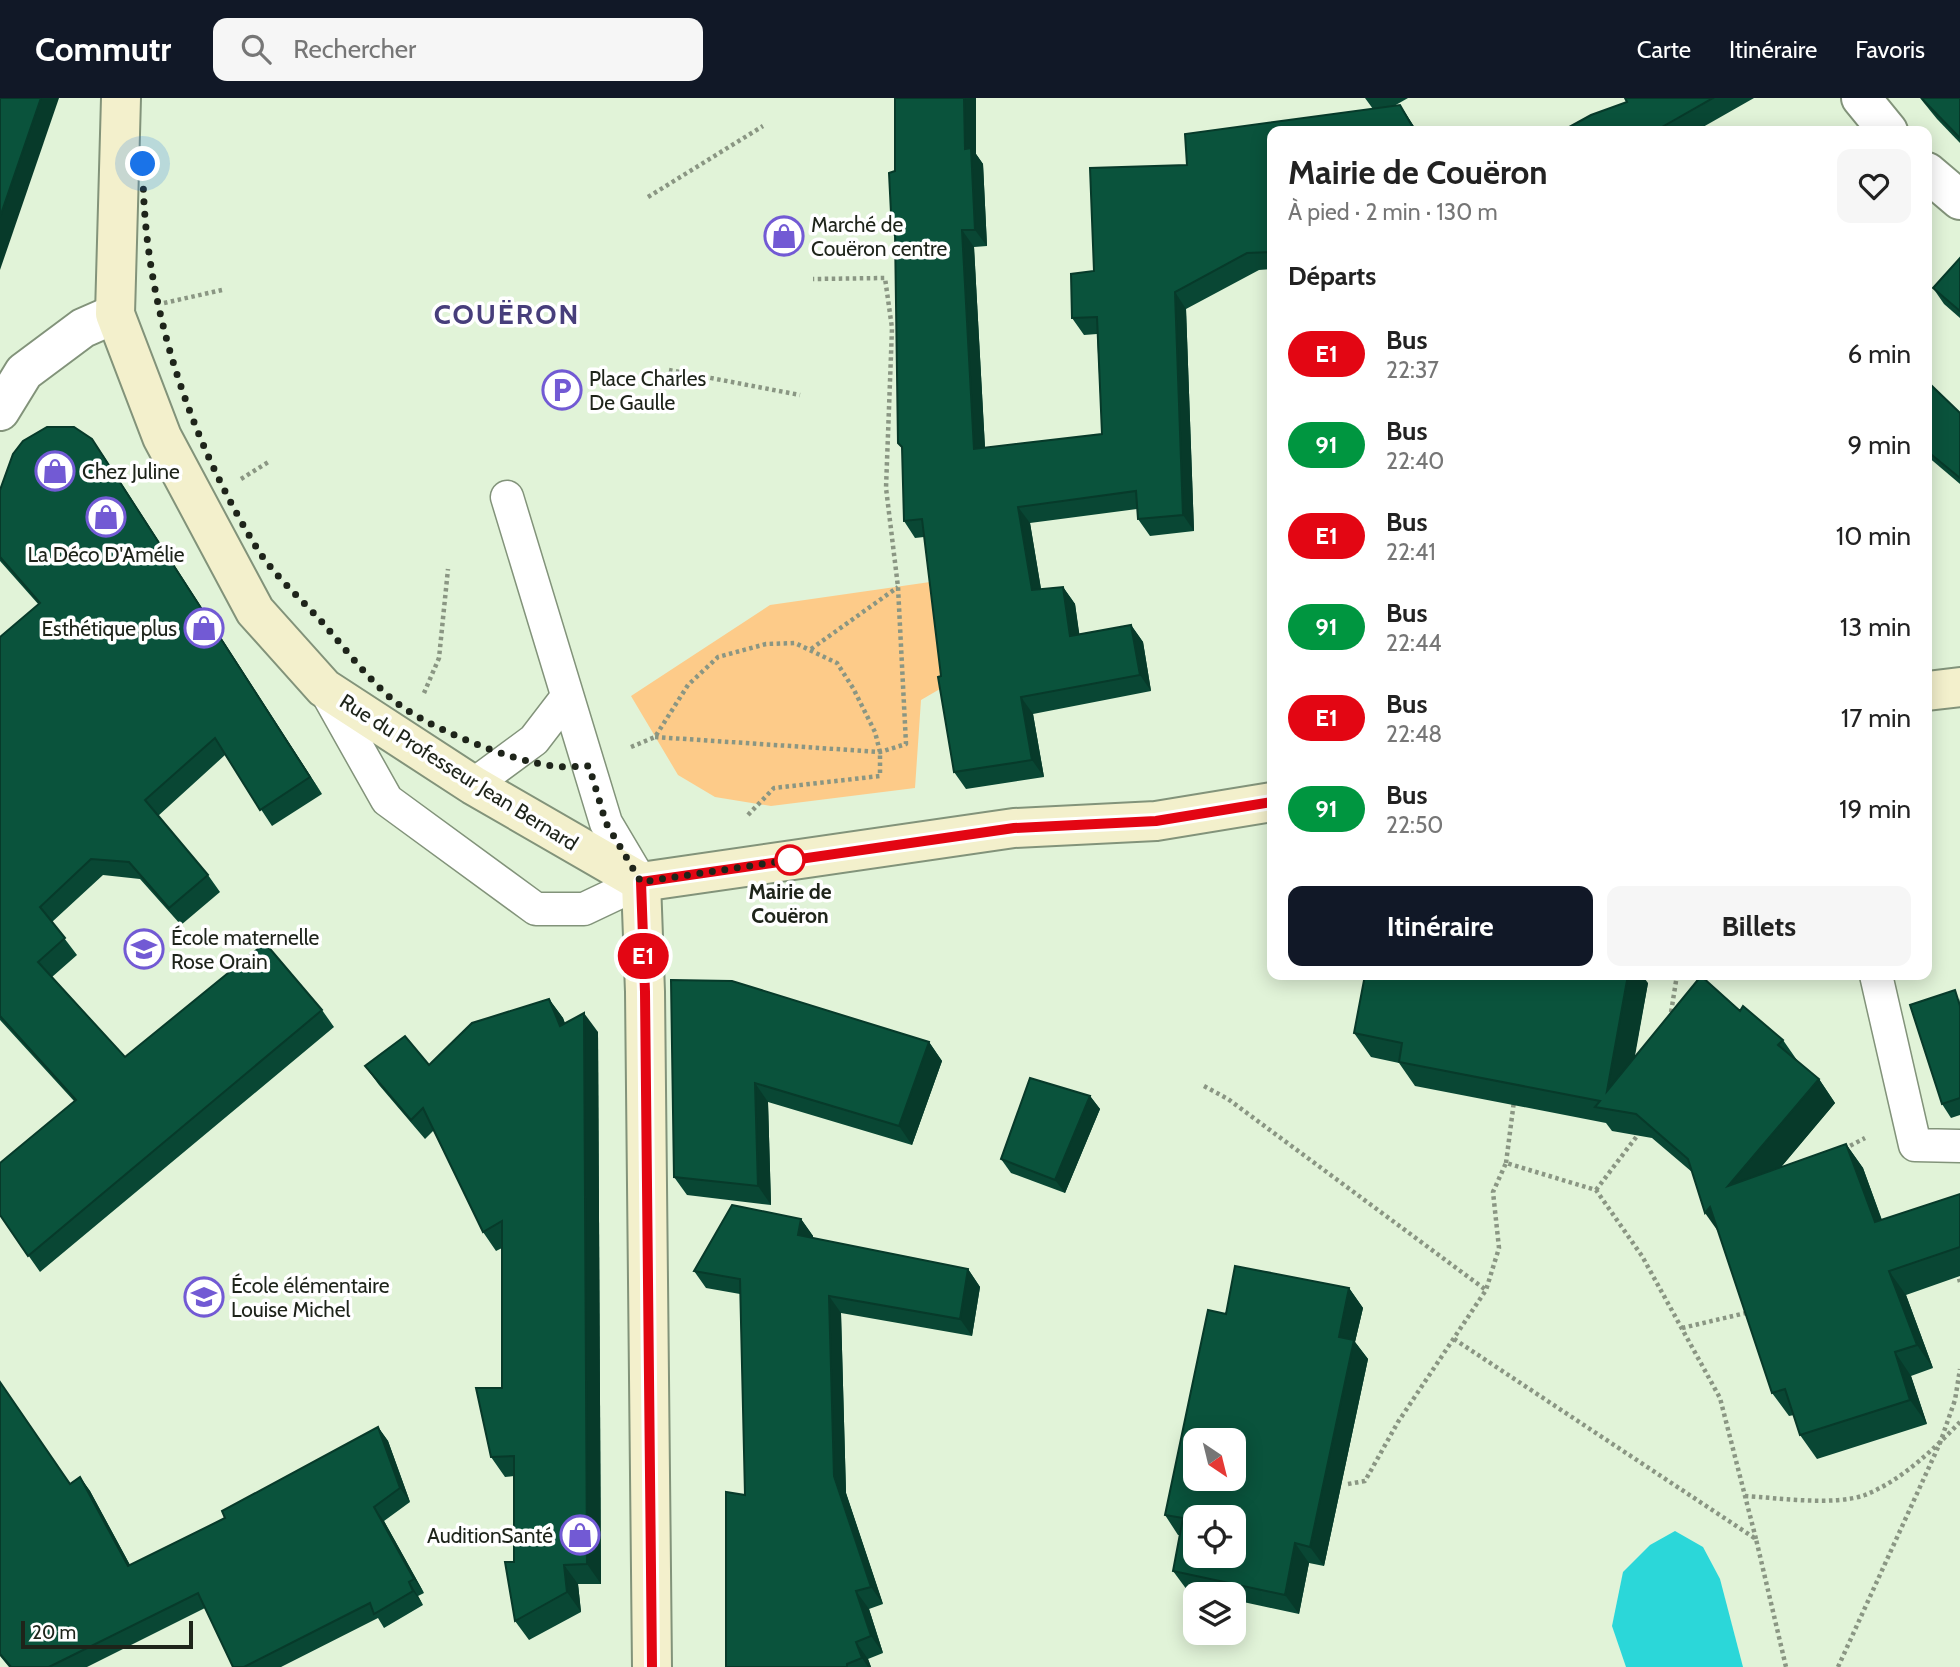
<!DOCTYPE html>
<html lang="fr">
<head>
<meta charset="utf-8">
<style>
	body { margin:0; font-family:Cabin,sans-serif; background:#f6f6f6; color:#222; height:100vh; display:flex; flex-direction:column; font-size:26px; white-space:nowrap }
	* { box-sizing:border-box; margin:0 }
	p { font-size:23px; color:#767676 }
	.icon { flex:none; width:38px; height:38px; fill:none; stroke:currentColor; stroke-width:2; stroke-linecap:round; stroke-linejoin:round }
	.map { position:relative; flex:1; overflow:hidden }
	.side { position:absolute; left:1267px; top:28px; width:665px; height:854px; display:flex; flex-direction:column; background:#fff; border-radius:14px; box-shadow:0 4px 18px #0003 }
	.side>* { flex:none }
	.badge { padding:0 14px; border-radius:23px; font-size:24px; line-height:46px }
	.needle { width:46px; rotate:145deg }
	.tools { position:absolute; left:1183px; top:1330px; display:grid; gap:14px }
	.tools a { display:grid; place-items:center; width:63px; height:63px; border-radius:14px; background:#fff; box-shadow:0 4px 18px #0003; font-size:35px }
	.scale { position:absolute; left:21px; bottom:18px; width:172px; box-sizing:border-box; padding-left:7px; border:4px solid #1e241a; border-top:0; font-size:19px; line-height:24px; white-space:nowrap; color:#1e241a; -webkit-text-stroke:5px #fff; paint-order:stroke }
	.you { position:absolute; width:35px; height:35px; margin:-18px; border:5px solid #fff; border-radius:50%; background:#1a73e8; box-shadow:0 0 0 10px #1a73e833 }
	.map>.badge { position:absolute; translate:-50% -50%; box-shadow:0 0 0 4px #fff }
	h2 { padding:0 21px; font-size:26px; line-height:63px }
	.round { display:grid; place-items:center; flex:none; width:74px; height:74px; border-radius:14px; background:#f6f6f6 }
	.summary { display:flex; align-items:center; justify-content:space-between; height:119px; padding:0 21px }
	h1 { font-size:33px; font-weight:700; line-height:52px }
	.primary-button { display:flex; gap:14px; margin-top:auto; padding:14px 21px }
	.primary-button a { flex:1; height:80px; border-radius:14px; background:#111827; color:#fff; font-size:28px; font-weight:700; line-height:80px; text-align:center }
	.primary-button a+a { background:#f6f6f6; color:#222 }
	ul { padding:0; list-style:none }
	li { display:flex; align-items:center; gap:21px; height:91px; padding:0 21px }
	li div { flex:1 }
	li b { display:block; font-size:26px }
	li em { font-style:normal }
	li .badge { min-width:77px; font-weight:700; text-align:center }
	header { display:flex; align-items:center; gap:42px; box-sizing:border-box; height:98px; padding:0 35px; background:#111827; color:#fff }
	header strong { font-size:33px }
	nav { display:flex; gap:38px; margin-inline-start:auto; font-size:24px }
	.search { width:490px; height:63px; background:#f6f6f6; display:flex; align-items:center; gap:18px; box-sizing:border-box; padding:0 24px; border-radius:14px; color:#767676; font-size:26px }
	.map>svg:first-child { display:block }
</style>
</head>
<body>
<header>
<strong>Commutr</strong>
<div class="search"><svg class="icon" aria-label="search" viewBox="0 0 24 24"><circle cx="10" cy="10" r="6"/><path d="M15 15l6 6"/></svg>Rechercher</div>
<nav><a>Carte</a><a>Itinéraire</a><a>Favoris</a></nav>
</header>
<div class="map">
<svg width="1960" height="1569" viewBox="0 0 1960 1569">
	<rect width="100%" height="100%" fill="#e1f3d8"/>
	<polygon fill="#fdcb89" points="930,484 945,588 921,602 915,690 771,708 715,699 678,677 631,598 770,507"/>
	<polygon fill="#2bd7d9" points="1675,1433 1703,1449 1720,1481 1743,1569 1626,1569 1612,1528 1623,1474 1650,1447"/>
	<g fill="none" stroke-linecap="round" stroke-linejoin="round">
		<g stroke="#82937a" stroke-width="35">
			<g id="lane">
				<polyline points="324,590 387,702 536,811 584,811 641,784 606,725 507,399"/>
				<polyline points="473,687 534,642 567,599"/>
				<polyline points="1876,877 1915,1047 1960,1048"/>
			</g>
		</g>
		<g stroke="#82937a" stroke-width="42">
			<g id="street">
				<polyline points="1861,0 1888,33"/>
				<polyline points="1927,74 1960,102"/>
				<polyline points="0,313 24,274 83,230 115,216"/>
			</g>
		</g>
		<g stroke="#82937a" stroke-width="42">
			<g id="secondary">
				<polyline points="121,0 115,216 162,339 255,513 324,590 473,687 641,784"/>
				<polyline points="1927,593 1960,589"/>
				<polyline points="641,784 645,894 652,1569"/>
				<polyline points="641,784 1014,730 1156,723 1272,704"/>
			</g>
		</g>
		<g stroke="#8a9683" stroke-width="4.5" stroke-dasharray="3.5 3.5" stroke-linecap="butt">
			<polyline points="648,99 763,28"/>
			<polyline points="164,205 222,192"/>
			<polyline points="669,272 800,297"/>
			<polyline points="241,381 270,363"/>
			<polyline points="811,551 898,489"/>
			<polyline points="424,595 439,560 448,471"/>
			<polyline points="655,639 880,654 906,646 898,489 886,390 892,230 885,180 813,181"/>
			<polyline points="631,649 655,639 688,587 718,559 766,546 795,545 837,565 853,590 875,634 880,654 880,678 774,690 747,718"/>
			<polyline points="1670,921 1677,877"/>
			<polyline points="1204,988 1228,1001 1486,1192"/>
			<polyline points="1844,1051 1865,1040"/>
			<polyline points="1506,1065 1514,1003"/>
			<polyline points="1596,1092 1640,1034"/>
			<polyline points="1957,1174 1960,1184"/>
			<polyline points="1682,1230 1750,1214"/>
			<polyline points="1454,1241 1756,1441 1786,1569"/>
			<polyline points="1348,1386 1365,1383 1398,1324 1486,1192 1499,1150 1493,1094 1506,1065 1596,1092 1642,1158 1720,1300 1756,1441"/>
			<path d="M1745 1398C1779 1400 1834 1408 1865 1397 1902 1382 1933 1352 1960 1324"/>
			<polyline points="1838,1569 1940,1345 1955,1302 1960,1271"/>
		</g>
		<use href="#lane" stroke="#fff" stroke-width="32"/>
		<use href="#street" stroke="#fff" stroke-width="38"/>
		<use href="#secondary" stroke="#f3f0cc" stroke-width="38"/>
	</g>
	<g fill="#094734">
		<polygon points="895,0 976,0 976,56 983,66 987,148 974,149 985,350 1102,336 1097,236 1084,237 1072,220 1071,176 1094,173 1090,70 1187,67 1185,36 1373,11 1365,0 1408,0 1394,8 1400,7 1417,33 1272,33 1272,171 1259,172 1186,211 1194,433 1150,438 1138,421 1137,411 1030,425 1041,491 1063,489 1075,506 1079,536 1131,527 1143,544 1151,593 1033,616 1044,679 966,691 954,674 938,579 941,578 924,439 915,440 904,423 902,350 898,345 895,139 892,135 889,75 895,73"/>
		<polygon points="1625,0 1754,0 1696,33 1562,33 1627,4"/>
		<polygon points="1920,0 1960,0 1960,45 1937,21"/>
		<polygon points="1960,160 1960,220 1944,206 1933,190"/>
		<polygon points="1927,293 1960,315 1960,386 1927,358"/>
		<polygon points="103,357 322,696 272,728 225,657 158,718 208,777 220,794 181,827 140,781 103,777 52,824 77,857 52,879 125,959 322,912 334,929 40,1174 0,1117 74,1003 0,922 0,539 39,507 0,463 0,392"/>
		<polygon points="671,882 929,944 942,963 912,1047 768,1004 771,1107 687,1097 674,1079"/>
		<polygon points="1648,885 1634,960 1740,913 1783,942 1799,965 1819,981 1835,1005 1781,1069 1846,1046 1863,1070 1882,1122 1960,1096 1960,1178 1906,1197 1933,1270 1911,1278 1927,1326 1817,1361 1800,1337 1794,1317 1789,1318 1772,1295 1719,1135 1692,1074 1652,1040 1612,1033 1606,1025 1415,988 1399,965 1371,959 1354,935"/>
		<polygon points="1960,900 1960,1017 1951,1020 1942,1006"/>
		<polygon points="549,901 563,920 565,926 598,934 601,1486 578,1486 581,1514 529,1542 515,1523 514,1464 514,1378 505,1379 491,1359 502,1290 502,1150 496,1153 483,1134 434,1032 425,1041 379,987 365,968 429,967"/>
		<polygon points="1090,998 1100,1011 1065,1095 1011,1075 1001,1061"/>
		<polygon points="801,1121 813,1138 813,1140 968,1171 980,1189 972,1238 841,1215 846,1395 883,1506 869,1511 883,1555 868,1561 871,1569 726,1569 745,1397 740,1196 706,1190 694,1173"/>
		<polygon points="1349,1190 1363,1210 1355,1244 1368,1261 1324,1468 1309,1465 1299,1516 1234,1502 1234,1496 1206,1496 1187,1492 1173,1473 1180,1437 1178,1437 1165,1417 1226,1216"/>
		<polygon points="0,1284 70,1386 80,1379 90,1393 130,1467 225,1420 378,1329 388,1343 410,1404 384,1423 424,1495 418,1498 423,1507 384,1530 378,1520 281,1569 233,1569 205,1510 87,1569 9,1569 0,1558"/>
	</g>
	<g fill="#073a2a">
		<polygon points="41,0 59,0 0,172 0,119"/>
		<polygon points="964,0 976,0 976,56 983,66 987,148 975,132 965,51"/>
		<polygon points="1400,7 1411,24 1417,33 1415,33"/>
		<polygon points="962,132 974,149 986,368 974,351"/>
		<polygon points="1175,194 1186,211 1194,433 1183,417"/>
		<polygon points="92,341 103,357 322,696 310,679"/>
		<polygon points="1018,409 1030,425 1044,509 1032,492"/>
		<polygon points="1063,489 1075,506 1082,554 1070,538"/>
		<polygon points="1131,527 1143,544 1151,593 1140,577"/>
		<polygon points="1021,599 1033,616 1044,679 1032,662"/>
		<polygon points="1628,877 1642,877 1648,885 1625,1014 1607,993"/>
		<polygon points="549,901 563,920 574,948 560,928"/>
		<polygon points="584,915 598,934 601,1486 587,1466"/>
		<polygon points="929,944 942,963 912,1047 899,1028"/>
		<polygon points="1819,981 1835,1005 1745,1112 1728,1088"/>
		<polygon points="755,985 768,1004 771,1107 758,1088"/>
		<polygon points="1090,998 1100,1011 1065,1095 1055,1082"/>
		<polygon points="1846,1046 1863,1070 1891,1148 1875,1124"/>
		<polygon points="1710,1109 1722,1139 1705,1115"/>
		<polygon points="801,1121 813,1138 810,1154 798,1137"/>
		<polygon points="968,1171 980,1189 972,1238 960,1221"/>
		<polygon points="1889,1173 1906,1197 1933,1270 1917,1247"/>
		<polygon points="1349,1190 1363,1210 1355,1244 1368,1261 1324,1468 1310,1449 1339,1239"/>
		<polygon points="829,1198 841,1215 846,1395 883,1506 871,1489 834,1378"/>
		<polygon points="1895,1254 1911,1278 1927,1326 1910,1302"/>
		<polygon points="378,1329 388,1343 410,1404 400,1390"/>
		<polygon points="80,1379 90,1393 138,1482 128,1468"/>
		<polygon points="374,1409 384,1423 424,1495 414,1481"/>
		<polygon points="1295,1445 1309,1465 1299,1516 1285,1497"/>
		<polygon points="564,1467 578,1486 581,1514 567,1494"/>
		<polygon points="409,1484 418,1498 423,1507 413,1493"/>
		<polygon points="856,1493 869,1511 883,1555 871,1538"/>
		<polygon points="856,1544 868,1561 871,1569 868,1569 862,1560"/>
	</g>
	<g fill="#0a533c" stroke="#073a2a" stroke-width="2" fill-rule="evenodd">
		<polygon points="0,0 41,0 0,119"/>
		<polygon points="895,0 964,0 965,51 971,50 975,132 962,132 974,351 1102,336 1097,219 1072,220 1071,176 1094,173 1090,70 1187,67 1185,36 1400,7 1415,33 1272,33 1272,154 1247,155 1175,194 1183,417 1138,421 1136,393 1018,409 1032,492 1063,489 1070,538 1131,527 1140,577 1021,599 1032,662 954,674 938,579 941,578 922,421 904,423 902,349 898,345 895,135 892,135 889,75 895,73"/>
		<polygon points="1625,0 1713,0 1655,33 1562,33 1591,17 1627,4"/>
		<polygon points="1922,0 1960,0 1960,40 1925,4"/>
		<polygon points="1960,160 1960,213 1933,190"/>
		<polygon points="1932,288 1960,315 1960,380 1927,353 1927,293"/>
		<polygon points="47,329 74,329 92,341 310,679 260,712 215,640 145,702 208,777 169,810 129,764 91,761 40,809 65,840 38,864 125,959 265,845 322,912 28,1158 0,1117 0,1065 76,1002 0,918 0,539 40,505 0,459 0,392 13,356 23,343"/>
		<polygon points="1365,877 1628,877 1607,993 1701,878 1740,913 1743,908 1783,942 1778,947 1819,981 1728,1088 1846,1046 1875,1124 1960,1096 1960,1149 1889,1173 1917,1247 1895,1254 1910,1302 1800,1337 1785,1291 1772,1295 1710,1109 1705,1115 1688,1061 1636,1016 1595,1009 1600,1003 1399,964 1402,945 1354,935"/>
		<polygon points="671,882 732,883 929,944 899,1028 755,985 758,1088 674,1079"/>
		<polygon points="1955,892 1960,908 1960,1000 1942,1006 1910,907"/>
		<polygon points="549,901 560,928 584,915 587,1466 564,1467 567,1494 515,1523 505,1464 514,1464 514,1358 491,1359 476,1290 502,1290 502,1123 483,1134 423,1010 411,1022 365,968 405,938 429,967 472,925"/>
		<polygon points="1030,980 1090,998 1055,1082 1001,1061"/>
		<polygon points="732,1107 801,1121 798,1137 968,1171 960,1221 829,1198 834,1378 871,1489 856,1493 871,1538 856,1544 862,1560 847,1566 847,1569 726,1569 726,1394 745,1397 740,1181 694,1173"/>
		<path d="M1235 1168 1349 1190 1339 1239 1354 1242 1310 1449 1295 1445 1285 1497 1173 1473 1183 1420 1165 1417 1208 1212 1226 1216ZM1195 1342H1234V1381H1195ZM1195 1419H1234V1458H1195Z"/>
		<polygon points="0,1284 70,1386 80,1379 128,1468 225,1420 222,1413 378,1329 400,1390 374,1409 414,1481 409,1484 413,1493 374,1516 370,1505 244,1569 233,1569 198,1495 49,1569 11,1569 0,1556"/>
	</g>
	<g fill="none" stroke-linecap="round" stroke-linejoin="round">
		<g stroke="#fff" stroke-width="16">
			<polyline id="line" points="652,1569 645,894 641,784 1014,730 1156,723 1272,704"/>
		</g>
		<use href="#line" stroke="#e30613" stroke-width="10"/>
		<path stroke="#1e241a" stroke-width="7" stroke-dasharray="0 12.6" d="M143 66C142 199 188 339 258 452 274 477 300 500 321 523 344 549 366 579 392 601 423 628 506 661 547 667 560 670 576 668 589 668L606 725 641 784 790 762"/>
	</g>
	<defs>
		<g id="shop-ring" transform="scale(2.0125)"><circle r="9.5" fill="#fff" stroke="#725ad4" stroke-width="1.5"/><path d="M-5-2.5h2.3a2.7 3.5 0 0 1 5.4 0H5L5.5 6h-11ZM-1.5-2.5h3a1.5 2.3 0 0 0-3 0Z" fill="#725ad4"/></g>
		<g id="parking-ring" transform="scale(2.0125)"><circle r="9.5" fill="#fff" stroke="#725ad4" stroke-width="1.5"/><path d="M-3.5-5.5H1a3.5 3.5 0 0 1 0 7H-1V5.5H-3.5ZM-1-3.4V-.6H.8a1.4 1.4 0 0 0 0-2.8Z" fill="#725ad4"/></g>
		<g id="school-ring" transform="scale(2.0125)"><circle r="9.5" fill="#fff" stroke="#725ad4" stroke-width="1.5"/><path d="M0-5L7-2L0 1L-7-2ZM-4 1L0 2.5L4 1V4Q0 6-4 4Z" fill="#725ad4"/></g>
	</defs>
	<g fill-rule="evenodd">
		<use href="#shop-ring" x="784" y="138"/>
		<use href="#parking-ring" x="562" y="292"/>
		<use href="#shop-ring" x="55" y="373"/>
		<use href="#shop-ring" x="106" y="419"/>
		<use href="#shop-ring" x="204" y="530"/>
		<use href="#school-ring" x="144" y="851"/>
		<use href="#school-ring" x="204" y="1199"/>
		<use href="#shop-ring" x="580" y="1437"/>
	</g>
	<circle fill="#fff" stroke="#e30613" stroke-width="3.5" cx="790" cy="762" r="14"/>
	<g text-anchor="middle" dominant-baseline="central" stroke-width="7" stroke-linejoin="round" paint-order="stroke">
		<g font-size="21" fill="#1e241a" stroke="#fff" text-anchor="start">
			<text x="811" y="126">Marché de<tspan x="811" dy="24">Couëron centre</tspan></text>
			<text x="589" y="280">Place Charles<tspan x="589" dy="24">De Gaulle</tspan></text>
			<text x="82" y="373">Chez Juline</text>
			<text x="106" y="456" text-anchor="middle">La Déco D'Amélie</text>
			<text x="177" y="530" text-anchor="end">Esthétique plus</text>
			<text x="171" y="839">École maternelle<tspan x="171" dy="24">Rose Orain</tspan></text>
			<text x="231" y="1187">École élémentaire<tspan x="231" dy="24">Louise Michel</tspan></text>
			<text x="553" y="1437" text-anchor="end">AuditionSanté</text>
		</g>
		<g font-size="21" fill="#1e241a" stroke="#fff">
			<text transform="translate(459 674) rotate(32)">Rue du Professeur Jean Bernard</text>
		</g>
		<g font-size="21" font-weight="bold" fill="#1e241a" stroke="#fff">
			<text x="790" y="793">Mairie de<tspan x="790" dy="24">Couëron</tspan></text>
		</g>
		<g font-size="28" font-weight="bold" letter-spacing="2" fill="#473e7b" stroke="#fff">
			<text x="507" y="216">COUËRON</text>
		</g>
	</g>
</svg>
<div class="tools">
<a><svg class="needle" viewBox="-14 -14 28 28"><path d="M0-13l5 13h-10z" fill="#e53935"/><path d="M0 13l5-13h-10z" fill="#767676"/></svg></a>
<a><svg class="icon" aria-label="locate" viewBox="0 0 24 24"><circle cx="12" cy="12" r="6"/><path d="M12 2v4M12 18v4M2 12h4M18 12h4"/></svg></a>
<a><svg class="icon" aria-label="layers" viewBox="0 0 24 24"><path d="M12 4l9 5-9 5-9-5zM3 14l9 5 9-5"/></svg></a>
</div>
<div class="scale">20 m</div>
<div class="you" style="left:143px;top:66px"></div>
<b class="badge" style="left:643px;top:858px;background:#e30613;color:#fff">E1</b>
<section class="side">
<div class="summary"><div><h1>Mairie de Couëron</h1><p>À pied · 2 min · 130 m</p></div><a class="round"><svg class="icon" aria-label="heart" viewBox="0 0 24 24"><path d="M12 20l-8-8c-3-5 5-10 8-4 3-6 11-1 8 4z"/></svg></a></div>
<h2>Départs</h2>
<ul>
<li><span class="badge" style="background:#e30613;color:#fff">E1</span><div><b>Bus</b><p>22:37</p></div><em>6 min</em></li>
<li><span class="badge" style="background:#009640;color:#fff">91</span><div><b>Bus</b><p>22:40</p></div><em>9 min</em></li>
<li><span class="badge" style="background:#e30613;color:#fff">E1</span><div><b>Bus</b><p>22:41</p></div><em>10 min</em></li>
<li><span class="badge" style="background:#009640;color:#fff">91</span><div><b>Bus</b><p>22:44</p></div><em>13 min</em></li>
<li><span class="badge" style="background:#e30613;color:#fff">E1</span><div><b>Bus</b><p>22:48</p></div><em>17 min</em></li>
<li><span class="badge" style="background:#009640;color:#fff">91</span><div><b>Bus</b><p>22:50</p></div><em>19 min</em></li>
</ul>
<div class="primary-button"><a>Itinéraire</a><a>Billets</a></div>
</section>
</div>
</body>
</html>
